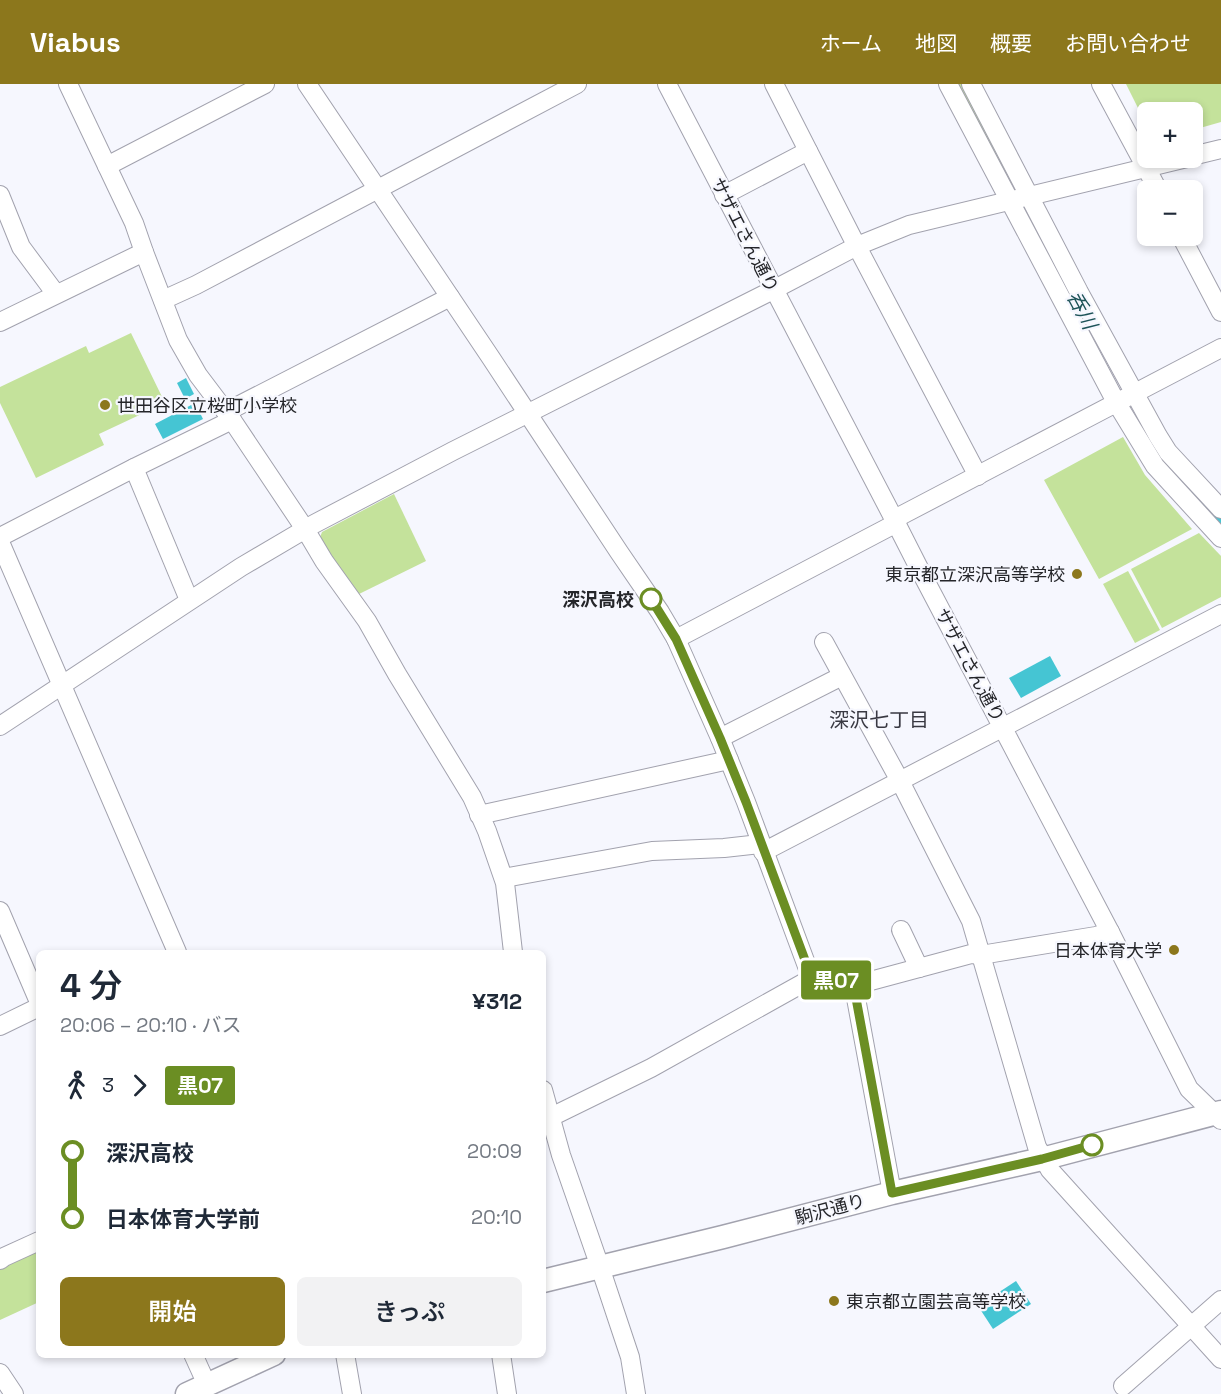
<!DOCTYPE html>
<html lang="ja">
<head>
<meta charset="utf-8">
<style>
	body { margin:0; font-family:"Space Grotesk","Noto Sans JP",sans-serif; background:#f2f2f3; color:#1f2937; height:100vh; display:flex; flex-direction:column; font-size:22px; white-space:nowrap }
	* { box-sizing:border-box; margin:0 }
	p { font-size:20px; color:#747a83 }
	.icon { flex:none; width:33px; height:33px; fill:none; stroke:currentColor; stroke-width:2; stroke-linecap:round; stroke-linejoin:round }
	.map { position:relative; flex:1; overflow:hidden }
	.drawer { position:absolute; left:36px; top:866px; width:510px; height:408px; display:flex; flex-direction:column; background:#fff; border-radius:9px; box-shadow:0 3px 9px #0003 }
	.drawer>* { flex:none }
	.badge { padding:0 12px; border-radius:4px; font-size:21px; line-height:39px }
	.fabs { position:absolute; left:1137px; top:18px; display:grid; gap:12px }
	.fabs a { display:grid; place-items:center; width:66px; height:66px; border-radius:9px; background:#fff; box-shadow:0 3px 9px #0003; font-size:30px }
	.map>.badge { position:absolute; translate:-50% -50%; box-shadow:0 0 0 3px #fff }
	.legs { display:flex; align-items:center; gap:9px; height:66px; padding:0 24px; font-size:20px }
	.legs p { margin-inline-start:auto }
	.overview { display:flex; align-items:center; justify-content:space-between; height:102px; padding:0 24px }
	h1 { font-size:33px; font-weight:600; line-height:45px }
	.button { display:flex; gap:12px; margin-top:auto; padding:12px 24px }
	.button a { flex:1; height:69px; border-radius:9px; background:#8c771c; color:#fff; font-size:24px; font-weight:600; line-height:69px; text-align:center }
	.button a+a { background:#f2f2f3; color:#1f2937 }
	ul { padding:0 24px; list-style:none }
	li { display:flex; align-items:center; gap:21px; height:66px; font-size:22px }
	li i { display:grid; place-items:center; width:9px; height:100%; margin:0 8px; background:currentColor }
	li i::after { content:''; width:15px; height:15px; margin:-8px; border:4px solid; border-radius:50%; background:#fff }
	li p { margin-inline-start:auto }
	li:first-child i { background:linear-gradient(#0000 50%,currentColor 0) }
	li:last-child i { background:linear-gradient(currentColor 50%,#0000 0) }
	header { display:flex; align-items:center; gap:36px; box-sizing:border-box; height:84px; padding:0 30px; background:#8c771c; color:#fff }
	header strong { font-size:28px }
	nav { display:flex; gap:33px; margin-inline-start:auto; font-size:21px }
	.map>svg:first-child { display:block }
</style>
</head>
<body>
<header>
<strong>Viabus</strong>
<nav><a>ホーム</a><a>地図</a><a>概要</a><a>お問い合わせ</a></nav>
</header>
<div class="map">
<svg width="1221" height="1310" viewBox="0 0 1221 1310">
	<rect width="100%" height="100%" fill="#f6f7fe"/>
	<g fill="#c4e29b">
		<polygon points="954,0 966,0 1017,97 1007,102"/>
		<polygon points="1126,0 1221,0 1221,38 1193,46 1192,28 1148,28 1147,42"/>
		<polygon points="131,249 165,319 99,350 104,361 36,394 0,319 0,303 86,262 89,269"/>
		<polygon points="1123,353 1145,391 1192,445 1099,495 1044,396"/>
		<polygon points="394,410 426,477 357,511 319,456 322,448"/>
		<polygon points="1199,449 1221,472 1221,513 1162,544 1131,485"/>
		<polygon points="1128,487 1160,546 1135,559 1103,500"/>
		<polygon points="39,1161 39,1218 0,1236 0,1182"/>
	</g>
	<g fill="#45c5d3">
		<polygon points="186,294 194,310 185,315 177,299"/>
		<polygon points="195,319 203,335 163,355 155,340"/>
		<polygon points="1050,572 1061,592 1021,614 1009,594"/>
		<polygon points="1016,1197 1031,1220 993,1245 978,1222"/>
	</g>
	<g fill="none" stroke-linecap="round" stroke-linejoin="round">
		<polyline stroke="#45c5d3" stroke-width="22" points="1149,350 1163,377 1221,439"/>
		<g stroke="#a2a2ae" stroke-width="20">
			<g id="minor">
				<polyline points="68,0 134,139 144,168 178,256 198,291 232,336 305,445 324,477 367,537 397,590 472,713 487,747 505,799 513,868"/>
				<polyline points="307,0 491,274 619,468 660,528 676,555 720,654 746,718 811,893 853,898 892,1109"/>
				<polyline points="667,0 895,437 924,494 1110,848 1189,1005 1221,1036"/>
				<polyline points="774,0 852,153 978,392"/>
				<polyline points="948,0 1116,318 1155,382 1221,454"/>
				<polyline points="971,0 1079,208 1158,352 1168,368 1221,425"/>
				<polyline points="1101,0 1158,106"/>
				<polyline points="1192,72 1221,65"/>
				<polyline points="107,82 265,0"/>
				<polyline points="0,111 21,163 56,210"/>
				<polyline points="724,111 808,67"/>
				<polyline points="1181,152 1221,228"/>
				<polyline points="163,216 196,201 577,0"/>
				<polyline points="0,238 144,168"/>
				<polyline points="226,328 450,213"/>
				<polyline points="134,384 189,516"/>
				<polyline points="0,453 134,384 232,336"/>
				<polyline points="0,458 177,868"/>
				<polyline points="676,555 889,443 902,431 1221,264"/>
				<polyline points="824,558 900,697 971,837 1037,1063 1050,1086 1221,1275"/>
				<polyline points="0,642 241,483 314,440 453,367 773,206 857,162 909,141 1187,74"/>
				<polyline points="720,654 842,592"/>
				<polyline points="479,731 729,676"/>
				<polyline points="763,768 1221,530"/>
				<polyline points="504,794 652,767 724,764 760,760"/>
				<polyline points="0,827 39,918"/>
				<polyline points="901,846 919,884"/>
				<polyline points="853,898 863,899 971,870 981,871 1096,852 1110,848"/>
				<polyline points="0,942 39,923"/>
				<polyline points="543,1006 561,1071 600,1183 630,1273 636,1310"/>
				<polyline points="551,1033 651,984 805,898 811,893"/>
				<polyline points="0,1176 4,1173 39,1157"/>
				<polyline points="193,1270 207,1301"/>
				<polyline points="345,1270 352,1310"/>
				<polyline points="501,1270 507,1310"/>
				<polyline points="0,1289 14,1310"/>
				<polyline points="1123,1302 1221,1216"/>
			</g>
		</g>
		<g stroke="#a2a2ae" stroke-width="25">
			<g id="major">
				<polyline points="543,1197 723,1153 892,1109 1042,1075 1221,1028"/>
				<polyline points="187,1310 274,1270"/>
			</g>
		</g>
		<use href="#minor" stroke="#fff" stroke-width="18"/>
		<use href="#major" stroke="#fff" stroke-width="22"/>
	</g>
	<g fill="none" stroke-linecap="round" stroke-linejoin="round">
		<g stroke="#fff" stroke-width="14">
			<polyline id="line-1" points="651,515 676,555 720,654 746,718 811,892 853,898 892,1109 1042,1075 1092,1061"/>
		</g>
		<use href="#line-1" stroke="#6b8e23" stroke-width="9"/>
	</g>
	<g fill="#8c771c" stroke="#f6f7fe" stroke-width="2">
		<circle cx="105" cy="321" r="6"/>
		<circle cx="1077" cy="490" r="6"/>
		<circle cx="1174" cy="866" r="6"/>
		<circle cx="834" cy="1217" r="6"/>
	</g>
	<g fill="#fff" stroke="#6b8e23" stroke-width="3">
		<circle cx="651" cy="515" r="10"/>
		<circle cx="1092" cy="1061" r="10"/>
	</g>
	<g text-anchor="middle" dominant-baseline="central" stroke-width="4.5" stroke-linejoin="round" paint-order="stroke">
		<g font-size="18" fill="#25262a" stroke="#f6f7fe">
			<text transform="translate(745 151) rotate(63)">サザエさん通り</text>
			<text transform="translate(970 581) rotate(62)">サザエさん通り</text>
			<text transform="translate(830 1125) rotate(-15)">駒沢通り</text>
		</g>
		<g font-size="18" fill="#25262a" stroke="#f6f7fe" text-anchor="start">
			<text x="117" y="321">世田谷区立桜町小学校</text>
			<text x="1065" y="490" text-anchor="end">東京都立深沢高等学校</text>
			<text x="1162" y="866" text-anchor="end">日本体育大学</text>
			<text x="846" y="1217">東京都立園芸高等学校</text>
		</g>
		<g font-size="18" font-weight="bold" fill="#25262a" stroke="#f6f7fe" text-anchor="end">
			<text x="634" y="515">深沢高校</text>
		</g>
		<g font-size="20" font-style="italic" fill="#1d5358" stroke="#f6f7fe">
			<text transform="translate(1082 226) rotate(62)">呑川</text>
		</g>
		<g font-size="20" fill="#393942" stroke="#f6f7fe">
			<text x="879" y="636">深沢七丁目</text>
		</g>
	</g>
</svg>
<div class="fabs">
<a>+</a>
<a>−</a>
</div>
<b class="badge" style="left:836px;top:896px;background:#6b8e23;color:#fff">黒07</b>
<section class="drawer">
<div class="overview"><div><h1>4 分</h1><p>20:06 – 20:10 · バス</p></div><b>¥312</b></div>
<div class="legs"><svg class="icon" aria-label="walk" viewBox="0 0 24 24"><circle cx="13" cy="4" r="2"/><path d="M13 8l-2 6 4 7M11 14l-3 7M7 12l3-4h3l4 4"/></svg>3<svg class="icon" aria-label="forward" viewBox="0 0 24 24"><path d="M9 5l7 7-7 7"/></svg><b class="badge" style="background:#6b8e23;color:#fff">黒07</b></div>
<ul>
<li><i style="color:#6b8e23"></i><b>深沢高校</b><p>20:09</p></li>
<li><i style="color:#6b8e23"></i><b>日本体育大学前</b><p>20:10</p></li>
</ul>
<div class="button"><a>開始</a><a>きっぷ</a></div>
</section>
</div>
</body>
</html>
